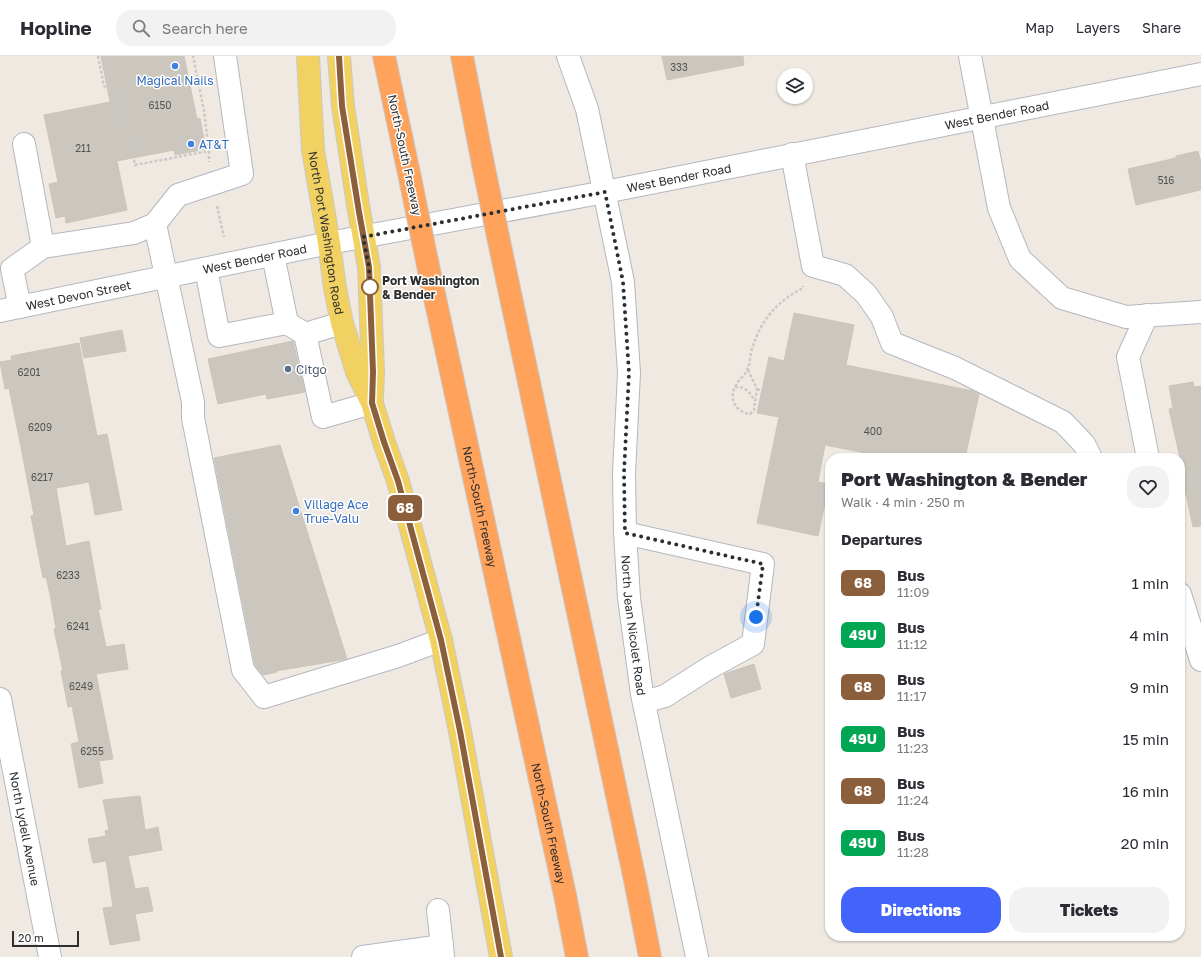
<!DOCTYPE html>
<html lang="en">
<head>
<meta charset="utf-8">
<style>
	body { margin:0; font-family:"Golos Text",sans-serif; background:#f2f2f3; color:#2b2b33; height:100vh; display:flex; flex-direction:column; font-size:15px; white-space:nowrap }
	* { box-sizing:border-box; margin:0 }
	p { font-size:13px; color:#7c7c81 }
	.icon { flex:none; width:22px; height:22px; fill:none; stroke:currentColor; stroke-width:2; stroke-linecap:round; stroke-linejoin:round }
	.map { position:relative; flex:1; overflow:hidden }
	.drawer { position:absolute; left:825px; top:397px; width:360px; height:488px; display:flex; flex-direction:column; background:#fff; border-radius:16px; box-shadow:0 1px 3px #0004 }
	.drawer>* { flex:none }
	.badge { padding:0 8px; border-radius:6px; font-size:14px; line-height:26px }
	.fabs { position:absolute; left:777px; top:12px; display:grid; gap:8px }
	.fabs a { display:grid; place-items:center; width:36px; height:36px; border-radius:50%; background:#fff; box-shadow:0 1px 3px #0004; font-size:20px }
	.scale { position:absolute; left:12px; bottom:10px; width:67px; box-sizing:border-box; padding-left:4px; border:2px solid #2e2e2e; border-top:0; font-size:11px; line-height:14px; white-space:nowrap; color:#2e2e2e; -webkit-text-stroke:3px #fff; paint-order:stroke }
	.you { position:absolute; width:20px; height:20px; margin:-10px; border:3px solid #fff; border-radius:50%; background:#1a73e8; box-shadow:0 0 0 6px #1a73e833 }
	.map>.badge { position:absolute; translate:-50% -50%; box-shadow:0 0 0 2px #fff }
	h2 { padding:0 16px; font-size:15px; line-height:36px }
	.round { display:grid; place-items:center; flex:none; width:42px; height:42px; border-radius:16px; background:#f2f2f3 }
	.summary { display:flex; align-items:center; justify-content:space-between; height:68px; padding:0 16px }
	h1 { font-size:19px; font-weight:800; line-height:30px }
	.button { display:flex; gap:8px; margin-top:auto; padding:8px 16px }
	.button a { flex:1; height:46px; border-radius:16px; background:#4264fb; color:#fff; font-size:16px; font-weight:800; line-height:46px; text-align:center }
	.button a+a { background:#f2f2f3; color:#2b2b33 }
	ul { padding:0; list-style:none }
	li { display:flex; align-items:center; gap:12px; height:52px; padding:0 16px }
	li div { flex:1 }
	li b { display:block; font-size:15px }
	li em { font-style:normal }
	li .badge { min-width:44px; font-weight:700; text-align:center }
	header { display:flex; align-items:center; gap:24px; box-sizing:border-box; height:56px; padding:0 20px; background:#fff; border-bottom:1px solid #e1e1e2 }
	header strong { font-size:19px }
	nav { display:flex; gap:22px; margin-inline-start:auto; font-size:14px }
	.search { width:280px; height:36px; background:#f2f2f3; display:flex; align-items:center; gap:10px; box-sizing:border-box; padding:0 14px; border-radius:16px; color:#7c7c81; font-size:15px }
	.map>svg:first-child { display:block }
</style>
</head>
<body>
<header>
<strong>Hopline</strong>
<div class="search"><svg class="icon" aria-label="search" viewBox="0 0 24 24"><circle cx="10" cy="10" r="6"/><path d="M15 15l6 6"/></svg>Search here</div>
<nav><a>Map</a><a>Layers</a><a>Share</a></nav>
</header>
<div class="map">
<svg width="1201" height="901" viewBox="0 0 1201 901">
	<rect width="100%" height="100%" fill="#efe9e1"/>
	<g fill="#cbc7bf" stroke="#cbc5ba">
		<polygon points="101,0 184,0 197,63 200,62 206,93 175,99 174,94 117,105 127,154 66,167 65,160 56,162 49,128 58,126 44,59 110,46"/>
		<polygon points="662,0 743,0 744,9 667,24"/>
		<polygon points="1198,95 1201,106 1201,134 1136,149 1128,113 1176,102 1176,100"/>
		<polygon points="794,257 854,269 846,309 973,335 979,338 965,402 891,402 825,389 818,426 829,428 818,480 757,467 779,361 757,357 769,301 784,305"/>
		<polygon points="122,274 126,295 84,302 80,282"/>
		<polygon points="293,285 305,336 267,343 266,338 218,348 208,303"/>
		<polygon points="79,287 97,380 107,378 122,454 95,459 89,426 56,432 66,490 89,485 101,553 98,553 106,591 124,588 128,613 96,618 113,703 99,705 103,727 79,732 71,688 79,686 72,650 68,651 61,615 63,615 54,573 56,573 50,538 46,521 43,522 31,460 34,459 20,386 9,332 5,333 0,306 12,304 11,300"/>
		<polygon points="1193,326 1194,331 1201,330 1201,470 1193,471 1180,410 1180,402 1169,353 1173,352 1169,330"/>
		<polygon points="280,389 347,603 276,615 277,616 263,619 255,609 214,402"/>
		<polygon points="754,608 761,633 731,642 724,618"/>
		<polygon points="140,740 145,774 158,771 162,794 128,800 135,833 148,831 153,855 135,858 140,884 110,889 103,852 113,851 106,805 93,807 88,783 106,780 105,775 109,774 103,744"/>
	</g>
	<g fill="none" stroke-linecap="round" stroke-linejoin="round">
		<g stroke="#b4b7c1" stroke-width="24">
			<g id="minor">
				<polyline points="225,0 242,118 178,139 155,168 193,346 193,362 243,614 264,641 398,600 441,584"/>
				<path id="s1" d="M568 0 587 53 623 226 629 317 624 417 625 477 629 542 642 638 697 901"/>
				<polyline points="970,0 999,152 1020,203 1062,242 1126,261 1201,256"/>
				<polyline points="24,88 43,191"/>
				<polyline points="792,98 813,210 845,219 866,238 882,261 892,287 955,312 1063,366 1084,388 1091,402"/>
				<polyline points="273,199 287,267"/>
				<polyline points="206,213 219,280 287,267 305,278 323,361 372,347"/>
				<polyline points="20,251 12,213 43,191 134,177 155,168"/>
				<path id="s2" d="M0 255 329 187 605 136 1201 18"/>
				<polyline points="1147,259 1128,301 1148,402"/>
				<polyline points="305,278 342,267"/>
				<polyline points="625,477 763,508 753,588 709,612 665,640 644,646"/>
				<polyline points="1180,538 1201,604"/>
				<path id="s3" d="M0 643 50 901"/>
				<polyline points="438,854 442,890"/>
				<polyline points="363,901 442,890 443,901"/>
			</g>
		</g>
		<g stroke="#c9c9c9" stroke-width="24">
			<g id="major">
				<path id="s4" d="M308 0 313 94 329 187 335 232 342 267 357 316 372 347 384 386 398 425 441 584 460 675 501 901"/>
				<polyline points="339,0 343,50 358,149 369,211 373,316 372,342"/>
			</g>
		</g>
		<g stroke="#c9c9c9" stroke-width="24">
			<g id="highway">
				<polyline points="384,0 410,122"/>
				<polyline points="462,0 483,108"/>
				<polyline points="504,209 635,824 650,901"/>
				<path id="s5" d="M431 224 565 839 577 901"/>
			</g>
		</g>
		<g stroke="#c9c9c9" stroke-width="2.5" stroke-dasharray="3 2" stroke-linecap="butt">
			<polyline points="98,0 104,30 121,41 135,109 209,95 204,55 193,0"/>
			<polyline points="209,95 209,106"/>
			<polyline points="217,150 224,181"/>
			<path d="M748 314 757 333 754 354 750 358C735 356 728 342 736 329 739 323 745 320 747 314 750 308 750 300 752 293 761 264 776 246 803 232V230"/>
			<path d="M735 331C746 330 750 337 755 345"/>
			<polyline points="757,333 762,335"/>
		</g>
		<use href="#minor" stroke="#fff" stroke-width="22"/>
		<use href="#major" stroke="#f2d163" stroke-width="22"/>
		<use href="#highway" stroke="#ffa35c" stroke-width="22"/>
		<g stroke="#c9c9c9" stroke-width="24" stroke-linecap="butt">
			<g id="highway-bridge">
				<polyline points="483,108 504,209"/>
				<polyline points="410,122 431,224"/>
			</g>
		</g>
		<use href="#highway-bridge" stroke="#ffa35c" stroke-width="22"/>
	</g>
	<g fill="none" stroke-linecap="round" stroke-linejoin="round">
		<g stroke="#fff" stroke-width="9">
			<polyline id="line" points="339,0 342,50 359,156 369,211 373,316 372,347 384,386 398,425 441,584 460,675 501,901"/>
		</g>
		<use href="#line" stroke="#8b5e3c" stroke-width="6"/>
		<polyline stroke="#2e2e2e" stroke-width="4" stroke-dasharray="0 7.2" points="370,231 370,234 369,211 363,181 605,136 623,226 629,317 624,417 625,477 763,508 756,561"/>
	</g>
	<g fill="#3f7fe0" stroke="#fff" stroke-width="1.5">
		<circle cx="175" cy="10" r="4"/>
		<circle cx="191" cy="88" r="4"/>
		<circle cx="296" cy="455" r="4"/>
	</g>
	<circle fill="#fff" stroke="#8b5e3c" stroke-width="2" cx="370" cy="231" r="8"/>
	<circle fill="#5c6f8a" stroke="#fff" stroke-width="1.5" cx="288" cy="313" r="4"/>
	<g text-anchor="middle" dominant-baseline="central" stroke-width="3" stroke-linejoin="round" paint-order="stroke">
		<g font-size="10" fill="#555452">
			<text x="679" y="11">333</text>
			<text x="160" y="49">6150</text>
			<text x="83" y="92">211</text>
			<text x="1166" y="124">516</text>
			<text x="29" y="316">6201</text>
			<text x="40" y="371">6209</text>
			<text x="873" y="375">400</text>
			<text x="42" y="421">6217</text>
			<text x="68" y="519">6233</text>
			<text x="78" y="570">6241</text>
			<text x="81" y="630">6249</text>
			<text x="92" y="695">6255</text>
		</g>
		<g font-size="12" fill="#366cbe" stroke="#fff" text-anchor="start">
			<text x="175" y="24" text-anchor="middle">Magical Nails</text>
			<text x="199" y="88">AT&amp;T</text>
			<text x="304" y="448">Village Ace<tspan x="304" dy="14">True-Valu</tspan></text>
		</g>
		<g font-size="12" fill="#2e2e2e" stroke="#fff">
			<text stroke="none"><textPath href="#s2" startOffset="1016">West Bender Road</textPath></text>
			<text transform="translate(405 99) rotate(78)">North-South Freeway</text>
			<text stroke="none"><textPath href="#s2" startOffset="692">West Bender Road</textPath></text>
			<text stroke="none"><textPath href="#s4" startOffset="178">North Port Washington Road</textPath></text>
			<text stroke="none"><textPath href="#s2" startOffset="260">West Bender Road</textPath></text>
			<text stroke="none"><textPath href="#s2" startOffset="80">West Devon Street</textPath></text>
			<text stroke="none"><textPath href="#s5" startOffset="232">North-South Freeway</textPath></text>
			<text stroke="none"><textPath href="#s1" startOffset="577">North Jean Nicolet Road</textPath></text>
			<text stroke="none"><textPath href="#s5" startOffset="556">North-South Freeway</textPath></text>
			<text stroke="none"><textPath href="#s3" startOffset="132">North Lydell Avenue</textPath></text>
		</g>
		<g font-size="12" font-weight="bold" fill="#2e2e2e" stroke="#fff" text-anchor="start">
			<text x="382" y="224">Port Washington<tspan x="382" dy="14">&amp; Bender</tspan></text>
		</g>
		<g font-size="12" fill="#4e5e75" stroke="#fff" text-anchor="start">
			<text x="296" y="313">Citgo</text>
		</g>
	</g>
</svg>
<div class="fabs">
<a><svg class="icon" aria-label="layers" viewBox="0 0 24 24"><path d="M12 4l9 5-9 5-9-5zM3 14l9 5 9-5"/></svg></a>
</div>
<div class="scale">20 m</div>
<div class="you" style="left:756px;top:561px"></div>
<b class="badge" style="left:405px;top:452px;background:#8b5e3c;color:#fff">68</b>
<section class="drawer">
<div class="summary"><div><h1>Port Washington &amp; Bender</h1><p>Walk · 4 min · 250 m</p></div><a class="round"><svg class="icon" aria-label="heart" viewBox="0 0 24 24"><path d="M12 20l-8-8c-3-5 5-10 8-4 3-6 11-1 8 4z"/></svg></a></div>
<h2>Departures</h2>
<ul>
<li><span class="badge" style="background:#8b5e3c;color:#fff">68</span><div><b>Bus</b><p>11:09</p></div><em>1 min</em></li>
<li><span class="badge" style="background:#00a651;color:#fff">49U</span><div><b>Bus</b><p>11:12</p></div><em>4 min</em></li>
<li><span class="badge" style="background:#8b5e3c;color:#fff">68</span><div><b>Bus</b><p>11:17</p></div><em>9 min</em></li>
<li><span class="badge" style="background:#00a651;color:#fff">49U</span><div><b>Bus</b><p>11:23</p></div><em>15 min</em></li>
<li><span class="badge" style="background:#8b5e3c;color:#fff">68</span><div><b>Bus</b><p>11:24</p></div><em>16 min</em></li>
<li><span class="badge" style="background:#00a651;color:#fff">49U</span><div><b>Bus</b><p>11:28</p></div><em>20 min</em></li>
</ul>
<div class="button"><a>Directions</a><a>Tickets</a></div>
</section>
</div>
</body>
</html>
